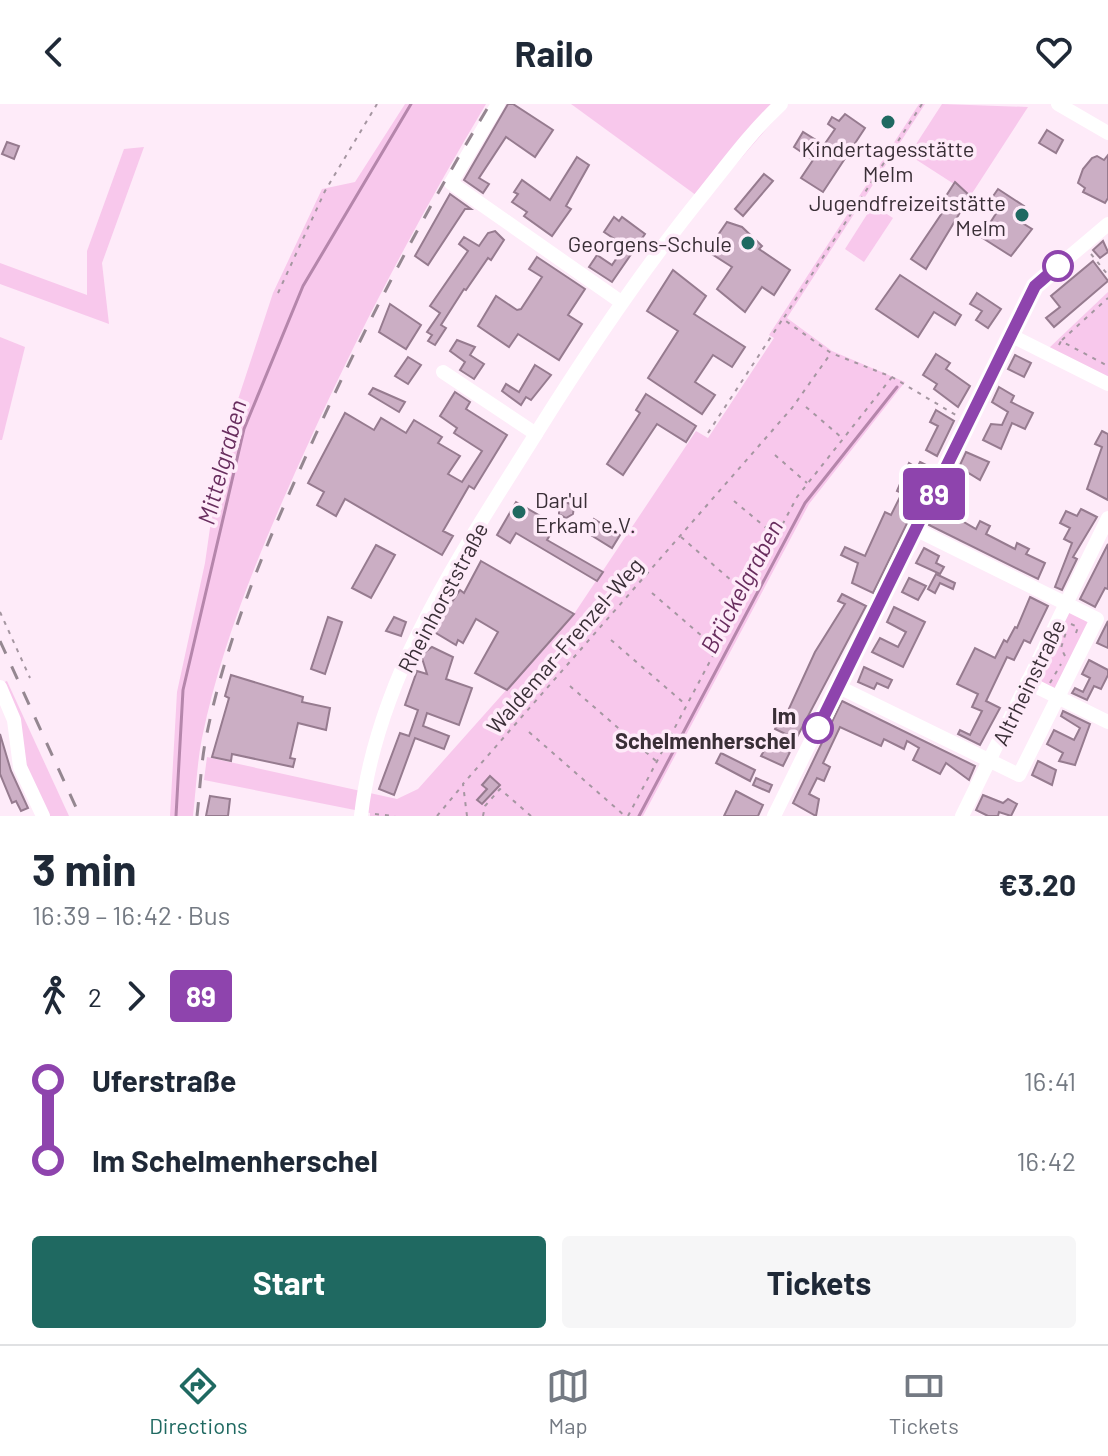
<!DOCTYPE html>
<html lang="en">
<head>
<meta charset="utf-8">
<style>
	body { margin:0; font-family:Barlow,sans-serif; background:#f6f6f7; color:#1f2937; height:100vh; display:flex; flex-direction:column; font-size:30px; white-space:nowrap }
	* { box-sizing:border-box; margin:0 }
	p { font-size:26px; color:#747a83 }
	.icon { flex:none; width:44px; height:44px; fill:none; stroke:currentColor; stroke-width:2; stroke-linecap:round; stroke-linejoin:round }
	.map { position:relative; height:712px; overflow:hidden }
	.details { display:flex; flex-direction:column; background:#fff; flex:1 }
	.details>* { flex:none }
	.badge { padding:0 16px; border-radius:6px; font-size:28px; line-height:52px }
	.map>.badge { position:absolute; translate:-50% -50%; box-shadow:0 0 0 4px #fff }
	.legs { display:flex; align-items:center; gap:12px; height:88px; padding:0 32px; font-size:26px }
	.legs p { margin-inline-start:auto }
	.summary { display:flex; align-items:center; justify-content:space-between; height:136px; padding:0 32px }
	h1 { font-size:44px; font-weight:700; line-height:60px }
	.primary-button { display:flex; gap:16px; margin-top:auto; padding:16px 32px }
	.primary-button a { flex:1; height:92px; border-radius:8px; background:#1f6961; color:#fff; font-size:32px; font-weight:700; line-height:92px; text-align:center }
	.primary-button a+a { background:#f6f6f7; color:#1f2937 }
	ul { padding:0 32px; list-style:none }
	li { display:flex; align-items:center; gap:28px; height:80px; font-size:30px }
	li i { display:grid; place-items:center; width:12px; height:100%; margin:0 10px; background:currentColor }
	li i::after { content:''; width:20px; height:20px; margin:-10px; border:6px solid; border-radius:50%; background:#fff }
	li p { margin-inline-start:auto }
	li:first-child i { background:linear-gradient(#0000 50%,currentColor 0) }
	li:last-child i { background:linear-gradient(currentColor 50%,#0000 0) }
	header { display:flex; justify-content:space-between; align-items:center; height:104px; padding:0 32px; background:#fff; font-size:36px; font-weight:700 }
	.tab-bar { display:flex; justify-content:space-around; align-items:center; height:112px; border-top:2px solid #e0e1e3; background:#fff; font-size:22px; color:#747a83 }
	.tab-bar a { display:grid; justify-items:center; gap:4px }
	.tab-bar .on { color:#1f6961 }
	.map>svg:first-child { display:block }
</style>
</head>
<body>
<header><svg class="icon" aria-label="back" viewBox="0 0 24 24"><path d="M15 5l-7 7 7 7"/></svg>Railo<svg class="icon" aria-label="heart" viewBox="0 0 24 24"><path d="M12 20l-8-8c-3-5 5-10 8-4 3-6 11-1 8 4z"/></svg></header>
<div class="map">
<svg width="1108" height="712" viewBox="0 0 1108 712">
	<rect width="100%" height="100%" fill="#feebf9"/>
	<g fill="#f8c8ec">
		<path d="M405 0H486C422 108 366 213 314 327 269 425 224 527 202 634 197 659 196 686 193 712H170L177 588 205 459 221 347 273 189 322 85 355 78Z"/>
		<polygon points="571,0 788,0 704,97"/>
		<polygon points="919,0 925,0 787,214 832,247 905,278 809,400 643,712 370,712 370,709 204,676 207,653 397,695 418,685 574,510 696,327 708,334 774,234 769,231"/>
		<polygon points="942,0 1028,3 971,91 909,51"/>
		<polygon points="144,43 102,159 109,220 0,180 0,159 87,191 87,147 124,45"/>
		<polygon points="873,101 893,114 864,158 845,145"/>
		<polygon points="1108,188 1108,275 1048,245"/>
		<polygon points="0,233 25,243 2,336 0,336"/>
		<polygon points="1066,499 1097,515 1058,593 1027,578"/>
		<polygon points="7,577 69,712 49,712 26,661 2,579"/>
	</g>
	<g fill="none" stroke-linecap="round" stroke-linejoin="round">
		<g stroke="#b586ab" stroke-width="3">
			<polyline points="176,712 183,586 244,325 303,182 411,0"/>
			<polyline points="639,712 805,399 897,283"/>
		</g>
	</g>
	<g fill="#cbaec4" stroke="#967b8f" stroke-width="2">
		<polygon points="508,0 513,0 553,26 535,53 506,33 479,74 489,80 483,89 464,76"/>
		<polygon points="845,10 865,24 823,88 801,74 813,56 794,43 803,28 824,41 835,25 828,20 832,13 839,17"/>
		<polygon points="1047,26 1063,36 1056,49 1039,39"/>
		<polygon points="7,38 19,42 14,55 2,50"/>
		<polygon points="1108,51 1108,94 1105,99 1083,88 1085,84 1078,79 1083,65 1092,54 1097,52 1104,56"/>
		<polygon points="577,53 589,61 566,102 571,105 552,132 524,112 527,108 512,98 518,90 514,88 522,76 550,96"/>
		<polygon points="764,70 773,77 743,112 735,105"/>
		<polygon points="955,78 970,92 926,165 911,155 942,109 937,106"/>
		<polygon points="998,85 1024,102 1016,115 1032,125 1011,152 981,133 997,108 987,101"/>
		<polygon points="450,90 471,105 465,105 428,161 415,152"/>
		<polygon points="614,113 619,117 622,113 645,130 612,178 589,163 597,151 612,161 625,142 604,128"/>
		<polygon points="727,118 742,123 762,142 759,145 790,166 774,191 762,183 745,208 717,185 732,163 707,147"/>
		<polygon points="495,127 504,136 491,156 488,154 466,186 464,185 441,221 446,224 435,241 428,237 432,231 427,228 440,209 430,202 468,147 459,140 464,133 479,142 488,129"/>
		<polygon points="1103,137 1108,148 1100,154 1093,146"/>
		<polygon points="537,153 585,185 568,211 582,220 559,256 518,230 509,243 478,222 496,192 517,206 521,205 542,173 529,165"/>
		<polygon points="1093,157 1108,177 1054,223 1046,214 1060,203 1051,192"/>
		<polygon points="673,166 706,192 694,210 745,243 732,263 713,251 695,278 715,291 702,310 648,274 678,227 647,207"/>
		<polygon points="900,171 961,211 955,221 934,208 918,233 876,205"/>
		<polygon points="977,189 1001,205 988,224 976,216 982,207 970,200"/>
		<polygon points="390,200 421,221 406,245 379,228"/>
		<polygon points="457,236 475,243 470,251 484,260 474,275 460,266 465,258 450,247"/>
		<polygon points="936,250 950,259 946,265 970,282 958,303 934,285 937,280 923,271"/>
		<polygon points="1015,251 1031,259 1024,273 1008,265"/>
		<polygon points="408,253 421,261 408,280 395,272"/>
		<polygon points="535,261 551,271 531,296 526,293 521,301 502,287 506,280 519,288"/>
		<polygon points="999,283 1014,292 1011,298 1033,309 1025,325 1012,319 1001,345 983,336 991,320 1002,321 1008,308 992,298"/>
		<polygon points="373,284 405,298 399,308 369,290"/>
		<polygon points="455,288 470,298 466,305 507,331 474,385 469,382 443,427 453,432 442,451 345,395 336,412 317,401 324,388 308,379 345,309 374,326 381,314 406,329 414,316 442,333 438,339 460,352 448,370 462,378 482,347 454,329 457,324 440,312"/>
		<polygon points="646,290 696,322 686,338 657,320 623,371 607,360 640,309 636,306"/>
		<polygon points="936,306 954,317 937,352 926,346 938,322 930,318"/>
		<polygon points="1102,327 1108,330 1108,396 1087,385 1102,343 1095,340"/>
		<polygon points="966,348 989,358 980,376 959,363"/>
		<polygon points="920,358 930,363 927,369 931,370 873,489 852,479 858,459 841,451 845,443 865,452 885,408 891,411 902,389 897,387 909,359 917,364"/>
		<polygon points="953,375 964,381 957,394 947,388"/>
		<polygon points="516,398 556,421 547,436 603,468 597,477 516,429 510,439 497,431"/>
		<polygon points="566,398 574,402 573,410 566,414 559,410 559,402"/>
		<polygon points="938,403 976,425 980,417 990,422 986,430 1015,445 1017,439 1029,445 1026,450 1045,459 1038,475 929,421"/>
		<polygon points="1081,405 1097,413 1073,453 1077,455 1062,486 1055,483 1072,439 1064,435 1070,424 1060,419 1066,407 1077,412"/>
		<polygon points="594,415 620,431 612,444 586,428"/>
		<polygon points="1108,440 1108,485 1105,484 1095,503 1080,495"/>
		<polygon points="376,441 395,451 371,494 352,484"/>
		<polygon points="924,444 939,452 936,459 944,463 940,470 916,459"/>
		<polygon points="481,457 574,510 507,586 475,569 498,528 476,515 463,539 458,536 456,541 436,529 441,514 460,486 464,489"/>
		<polygon points="936,470 955,479 953,485 940,479 935,489 928,485"/>
		<polygon points="909,474 926,482 918,496 902,488"/>
		<polygon points="842,490 866,502 796,635 775,625 778,618 782,620 815,548 845,500 838,497"/>
		<polygon points="1030,493 1048,502 1030,539 1024,536 1014,556 1007,553 986,597 1000,604 980,641 958,630 960,626 970,631 982,607 972,603 978,590 957,580 975,544 995,554 1004,536 1007,538 1015,523 1017,524"/>
		<polygon points="894,503 925,518 903,563 872,548 880,534 898,543 906,528 887,518"/>
		<polygon points="328,513 342,518 325,570 311,565"/>
		<polygon points="394,513 406,518 401,532 386,527"/>
		<polygon points="1108,517 1108,544 1097,539"/>
		<polygon points="432,543 453,553 446,575 472,584 459,621 427,609 423,622 449,632 444,645 415,634 394,691 379,685 400,629 409,632 418,606 405,601 417,567 427,570 421,551"/>
		<polygon points="1089,556 1108,566 1108,571 1101,585 1094,582 1087,596 1072,589 1075,584 1083,588 1090,574 1082,570"/>
		<polygon points="864,563 892,576 888,584 877,579 874,585 858,578"/>
		<polygon points="231,571 303,593 302,598 330,604 326,626 298,619 290,654 295,655 293,663 232,650 231,657 212,653 229,594 225,592"/>
		<polygon points="842,597 975,662 969,676 946,659 940,670 913,656 919,644 907,637 904,645 884,635 881,642 840,623 823,659 830,663 824,677 817,674 809,690 819,695 816,712 793,699"/>
		<polygon points="1063,607 1090,620 1075,661 1059,657 1063,649 1047,640 1054,626 1074,636 1080,624 1061,612"/>
		<polygon points="0,630 11,667 28,704 21,707 16,697 12,699 0,670"/>
		<polygon points="769,638 790,648 783,662 761,652"/>
		<polygon points="721,649 755,666 750,677 716,659"/>
		<polygon points="1038,657 1056,666 1052,681 1032,671"/>
		<polygon points="490,672 500,681 482,700 477,696 487,685 482,681"/>
		<polygon points="756,674 772,681 769,688 753,681"/>
		<polygon points="736,687 763,701 758,712 724,712"/>
		<polygon points="983,691 1003,699 1008,695 1017,700 1011,712 999,708 998,712 988,712 976,706"/>
		<polygon points="210,692 230,695 228,712 206,712"/>
	</g>
	<g fill="none" stroke-linecap="round" stroke-linejoin="round">
		<g stroke="#a596a1" stroke-width="2" stroke-dasharray="4 6" stroke-linecap="butt">
			<polyline points="922,0 783,215 831,249 892,273 959,313"/>
			<polyline points="1091,150 1108,171"/>
			<polyline points="278,189 325,87 377,0"/>
			<polyline points="1062,236 1108,194"/>
			<polyline points="1059,241 1061,237 1108,262"/>
			<polyline points="806,303 841,333"/>
			<polyline points="708,329 782,216"/>
			<polyline points="775,351 807,379"/>
			<polyline points="734,397 776,432"/>
			<polyline points="681,433 746,489"/>
			<polyline points="652,489 717,545"/>
			<polyline points="0,508 30,574"/>
			<polyline points="1071,520 1078,523 1075,532"/>
			<polyline points="611,536 685,600"/>
			<polyline points="1065,552 1061,544 1066,528"/>
			<polyline points="1050,579 1061,560"/>
			<polyline points="570,582 656,657"/>
			<polyline points="529,628 625,712"/>
			<polyline points="375,710 395,712"/>
			<polyline points="437,712 462,682"/>
			<polyline points="467,712 463,680 792,304 831,249"/>
			<polyline points="483,712 485,702 500,685 531,712"/>
			<polyline points="628,712 797,393 892,273"/>
		</g>
		<g stroke="#fff" stroke-width="14">
			<polyline points="498,0 451,79 621,198"/>
			<polyline points="1058,0 1108,29"/>
			<polyline points="1010,231 1108,280"/>
			<polyline points="443,268 536,330"/>
			<polyline points="1027,578 1108,618"/>
			<polyline points="0,583 14,616 20,663 43,712"/>
			<polyline points="839,583 1019,671 1097,515 917,426"/>
			<path d="M361 712C377 569 465 444 539 325 591 242 644 163 706 87 730 57 753 26 781 0"/>
			<polyline points="774,712 1035,182 1108,120"/>
			<polyline points="962,712 1108,414"/>
		</g>
		<g stroke="#958791" stroke-width="3" stroke-dasharray="14 14" stroke-linecap="butt">
			<polyline points="0,537 80,712"/>
			<path d="M197 712C200 686 201 659 206 634 227 529 271 429 315 332 369 214 423 111 490 0"/>
		</g>
	</g>
	<g fill="none" stroke-linecap="round" stroke-linejoin="round">
		<g stroke="#fff" stroke-width="18">
			<polyline id="line-1" points="818,624 1035,182 1058,162"/>
		</g>
		<use href="#line-1" stroke="#8e44ad" stroke-width="12"/>
	</g>
	<g fill="#1f6961" stroke="#feebf9" stroke-width="3">
		<circle cx="888" cy="18" r="8"/>
		<circle cx="1022" cy="111" r="8"/>
		<circle cx="748" cy="139" r="8"/>
		<circle cx="519" cy="408" r="8"/>
	</g>
	<g fill="#fff" stroke="#8e44ad" stroke-width="4">
		<circle cx="1058" cy="162" r="14"/>
		<circle cx="818" cy="624" r="14"/>
	</g>
	<g text-anchor="middle" dominant-baseline="central" stroke-width="7" stroke-linejoin="round" paint-order="stroke">
		<g font-size="22" fill="#3a2f37" stroke="#feebf9" text-anchor="end">
			<text x="888" y="44" text-anchor="middle">Kindertagesstätte<tspan x="888" dy="25">Melm</tspan></text>
			<text x="1006" y="98">Jugendfreizeitstätte<tspan x="1006" dy="25">Melm</tspan></text>
			<text x="732" y="139">Georgens-Schule</text>
			<text x="535" y="395" text-anchor="start">Dar'ul<tspan x="535" dy="25">Erkam e.V.</tspan></text>
		</g>
		<g font-size="22" fill="#3a2f37" stroke="#feebf9">
			<text transform="translate(442 493) rotate(-62)">Rheinhorststraße</text>
			<text transform="translate(564 541) rotate(-49)">Waldemar-Frenzel-Weg</text>
			<text transform="translate(1028 578) rotate(-64)">Altrheinstraße</text>
		</g>
		<g font-size="22" font-weight="bold" fill="#3a2f37" stroke="#feebf9" text-anchor="end">
			<text x="796" y="611">Im<tspan x="796" dy="25">Schelmenherschel</tspan></text>
		</g>
		<g font-size="24" font-style="italic" fill="#682d5e" stroke="#feebf9">
			<text transform="translate(221 358) rotate(-75)">Mittelgraben</text>
			<text transform="translate(741 482) rotate(-62)">Brückelgraben</text>
		</g>
	</g>
</svg>
<b class="badge" style="left:934px;top:390px;background:#8e44ad;color:#fff">89</b>
</div>
<section class="details">
<div class="summary"><div><h1>3 min</h1><p>16:39 – 16:42 · Bus</p></div><b>€3.20</b></div>
<div class="legs"><svg class="icon" aria-label="walk" viewBox="0 0 24 24"><circle cx="13" cy="4" r="2"/><path d="M13 8l-2 6 4 7M11 14l-3 7M7 12l3-4h3l4 4"/></svg>2<svg class="icon" aria-label="forward" viewBox="0 0 24 24"><path d="M9 5l7 7-7 7"/></svg><b class="badge" style="background:#8e44ad;color:#fff">89</b></div>
<ul>
<li><i style="color:#8e44ad"></i><b>Uferstraße</b><p>16:41</p></li>
<li><i style="color:#8e44ad"></i><b>Im Schelmenherschel</b><p>16:42</p></li>
</ul>
<div class="primary-button"><a>Start</a><a>Tickets</a></div>
</section>
<nav class="tab-bar">
<a class="on"><svg class="icon" aria-label="directions" viewBox="0 0 24 24"><path d="M12 3l9 9-9 9-9-9zM9 14v-3h6M13 9l2 2-2 2"/></svg>Directions</a>
<a><svg class="icon" aria-label="map" viewBox="0 0 24 24"><path d="M3 6l6-2 6 2 6-2v14l-6 2-6-2-6 2zM9 4v14M15 6v14"/></svg>Map</a>
<a><svg class="icon" aria-label="tickets" viewBox="0 0 24 24"><path d="M3 7h18v10H3zM15 7v10"/></svg>Tickets</a>
</nav>
</body>
</html>
